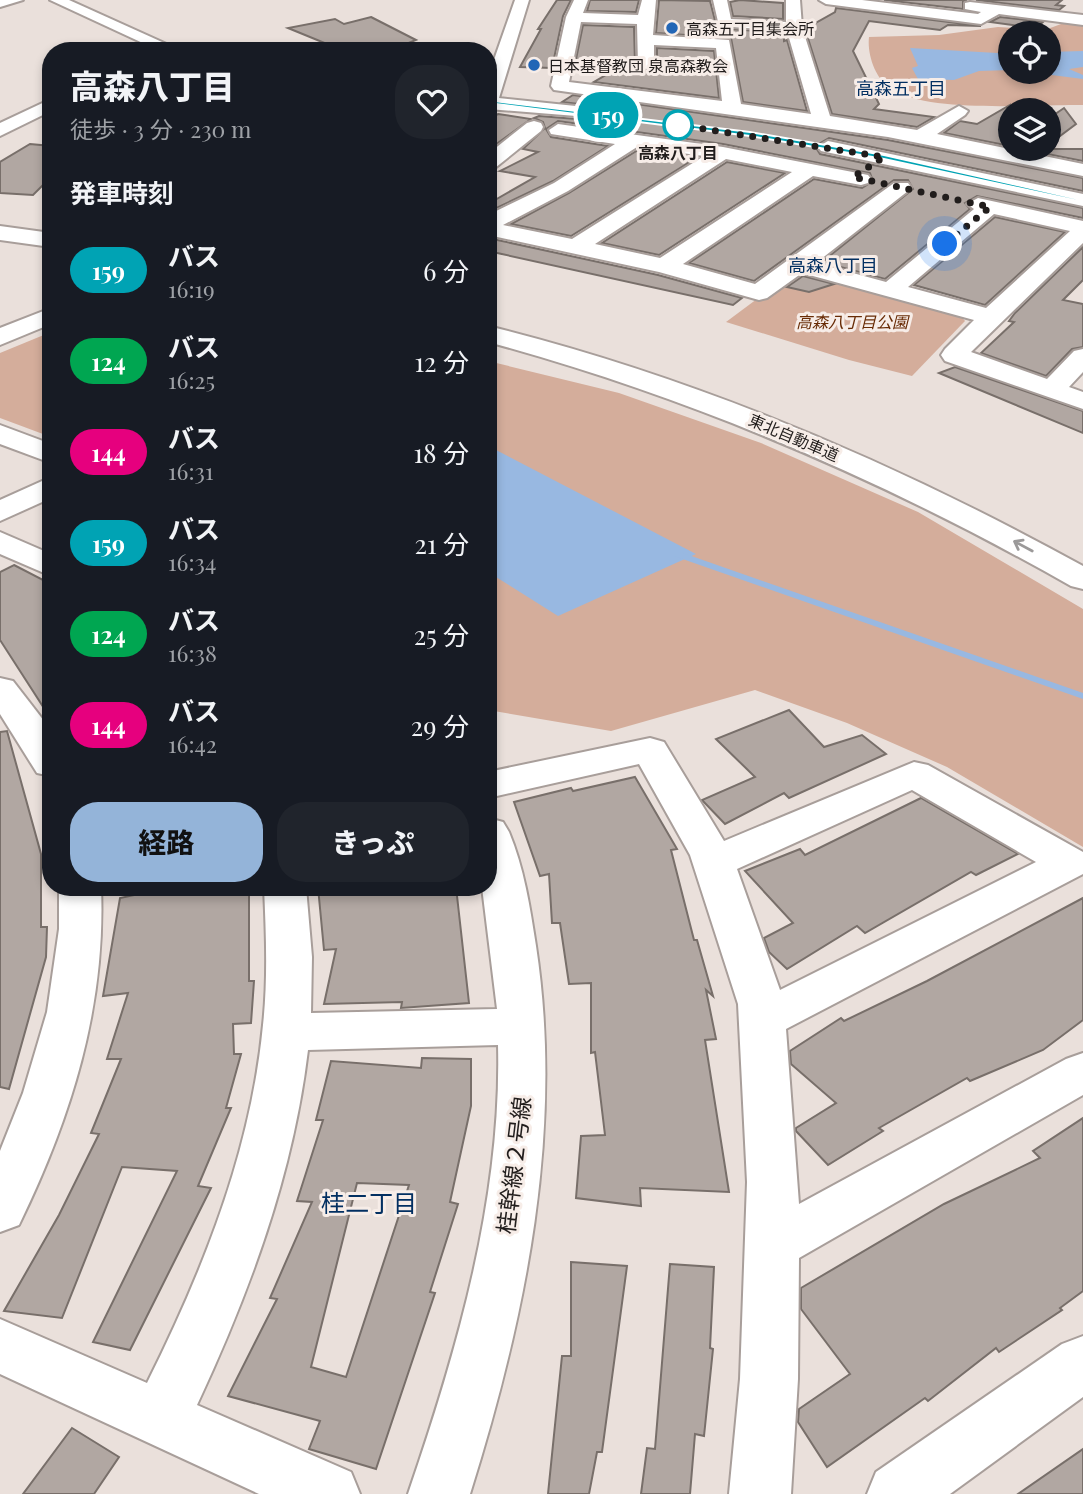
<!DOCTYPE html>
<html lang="ja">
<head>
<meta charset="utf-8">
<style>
	body { margin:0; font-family:"Playfair Display","Noto Sans JP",serif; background:#20242c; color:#f1f3f6; height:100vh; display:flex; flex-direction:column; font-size:26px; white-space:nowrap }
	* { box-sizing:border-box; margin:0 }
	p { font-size:23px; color:#9ea1a6 }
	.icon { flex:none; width:38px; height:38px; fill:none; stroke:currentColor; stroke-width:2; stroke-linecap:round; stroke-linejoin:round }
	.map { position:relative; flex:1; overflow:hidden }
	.panel { position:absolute; left:42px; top:42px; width:455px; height:854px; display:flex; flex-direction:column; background:#171b24; border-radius:28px; box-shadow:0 4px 10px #0003 }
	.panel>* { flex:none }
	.badge { padding:0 14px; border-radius:23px; font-size:24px; line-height:46px }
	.fabs { position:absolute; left:998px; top:21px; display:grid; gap:14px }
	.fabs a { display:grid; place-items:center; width:63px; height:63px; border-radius:50%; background:#171b24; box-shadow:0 4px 10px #0003; font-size:35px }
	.you { position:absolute; width:35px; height:35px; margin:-18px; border:5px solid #fff; border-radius:50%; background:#1a73e8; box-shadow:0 0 0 10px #1a73e833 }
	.map>.badge { position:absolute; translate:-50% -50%; box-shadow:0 0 0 4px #fff }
	h2 { padding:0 28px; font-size:26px; line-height:63px }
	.round { display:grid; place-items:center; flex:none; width:74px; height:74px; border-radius:28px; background:#20242c }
	.headline { display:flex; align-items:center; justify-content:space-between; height:119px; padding:0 28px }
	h1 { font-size:33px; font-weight:800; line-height:52px }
	.button { display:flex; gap:14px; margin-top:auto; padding:14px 28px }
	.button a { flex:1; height:80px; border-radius:28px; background:#94b4d9; color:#111; font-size:28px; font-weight:800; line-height:80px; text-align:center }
	.button a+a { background:#20242c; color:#f1f3f6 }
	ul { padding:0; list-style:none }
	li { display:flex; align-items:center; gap:21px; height:91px; padding:0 28px }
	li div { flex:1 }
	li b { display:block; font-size:26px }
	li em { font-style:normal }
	li .badge { min-width:77px; font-weight:700; text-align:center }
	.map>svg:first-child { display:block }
</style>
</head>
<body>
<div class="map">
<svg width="1083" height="1494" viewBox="0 0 1083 1494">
	<rect width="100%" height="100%" fill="#eae0db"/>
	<g fill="#d4ad9b" fill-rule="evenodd">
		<path d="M1069 21 1083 22V105C1035 104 930 114 891 89 875 79 867 54 869 37L939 35 998 27 1045 30ZM1010 33H1048V72H1010Z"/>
		<polygon points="797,269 957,311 965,321 912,376 849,360 726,322"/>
		<polygon points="51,332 51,437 0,418 0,353"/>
		<polygon points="488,361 619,393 761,443 918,512 1083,609 1083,847 947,767 847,723 755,690 611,731 488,710"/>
	</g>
	<g fill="#98b8e1">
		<polygon points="910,48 997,53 1010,49 1010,70 979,71 954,80 918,79 912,68 918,66"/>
		<polygon points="1083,51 1083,67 1069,69 1083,75 1083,79 1028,72 1048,72 1048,52"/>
		<polygon points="488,446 496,450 696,554 558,616 488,572"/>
	</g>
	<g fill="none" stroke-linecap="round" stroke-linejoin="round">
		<polygon fill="#98b8e1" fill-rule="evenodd" points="674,552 680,552 1083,693 1083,699 674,556"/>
	</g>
	<g fill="#b1a7a2" stroke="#786f6a" stroke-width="2" fill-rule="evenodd">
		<polygon points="557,0 571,0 563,16 552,68 520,67 541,29 538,29"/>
		<polygon points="590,0 639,0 636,12 587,11"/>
		<polygon points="659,0 710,1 717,28 784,33 784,41 787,40 807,111 743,102 731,38 656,33"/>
		<polygon points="740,0 783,3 783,19 733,16 730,2"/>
		<polygon points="884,0 967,0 963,1 963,9"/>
		<polygon points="976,0 1062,0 1056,5 1064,6 1059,10"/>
		<polygon points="836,8 981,26 948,25 940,30 869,21 853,51 879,104 874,109 934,117 917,127 832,114 805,29 835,12"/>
		<polygon points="371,17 416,40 389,51 344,51 288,28 335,19 344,24"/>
		<polygon points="1000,17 1043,22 1036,28 990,22"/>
		<polygon points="583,25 634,27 635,64 645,71 657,64 657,48 714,51 719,98 594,82 616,69 574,69"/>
		<polygon points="573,95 888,140 1083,178 1083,191 829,138 815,146 820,154 1083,208 1083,218 977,196 965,203 970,209 885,279 822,262 913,189 908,180 894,180 754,281 689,263 814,179 862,188 873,181 870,173 723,144 558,121 546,129 551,137 608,146 553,181 488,212 488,204 535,177 500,171 538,152 523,149 545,128 543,122 534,118 539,116 601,121 606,116 603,108 596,106 562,102"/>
		<polygon points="1010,105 1010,146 944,133 960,121 977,124"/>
		<polygon points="1064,108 1076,124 1048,145 1048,119"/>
		<polygon points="498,114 531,119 495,145 488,144 488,121"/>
		<polygon points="30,144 51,146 51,177 33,195 0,193 0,162"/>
		<polygon points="1022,149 1083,149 1083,161"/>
		<polygon points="638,150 696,158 571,236 511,224 569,193"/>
		<polygon points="727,162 785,173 659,255 602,243"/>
		<polygon points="995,217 1065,232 985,305 914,285"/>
		<polygon points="488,238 658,275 742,298 733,305 488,251"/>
		<polygon points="1083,247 1083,280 1063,300 1083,304 1083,347 1072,349 1046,376 981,353 1014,322 1009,321 1015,313"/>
		<polygon points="803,276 834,284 809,292 787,287"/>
		<polygon points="955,367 1083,411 1083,433 939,373"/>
		<polygon points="14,565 51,584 51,719 0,640 0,572"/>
		<polygon points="789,710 824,747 862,735 886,754 789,798 784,793 725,824 702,800 755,777 716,739"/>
		<polygon points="7,731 41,854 41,927 47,927 46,957 9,1089 0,1087 0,732"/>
		<polygon points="635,777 677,849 671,850 694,940 697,940 713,996 706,990 716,1039 705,1040 729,1192 640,1188 641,1206 576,1198 581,1136 605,1135 595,1052 591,1053 591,983 569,984 560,923 552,923 549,874 540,876 514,802 571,788 573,791"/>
		<polygon points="921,798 1018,854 976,875 971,872 865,933 857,926 787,969 769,952 764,938 793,923 745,871 800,849 805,855"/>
		<polygon points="172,887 249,887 249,981 254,981 251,1023 233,1024 234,1054 241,1054 226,1108 231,1108 198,1186 211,1188 130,1350 93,1342 177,1171 122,1167 62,1318 4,1311 59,1215 99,1134 91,1133 121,1059 107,1059 128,993 103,996 120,898"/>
		<polygon points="318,887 456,887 469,1003 401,1008 402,1002 324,1004 336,949 324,950"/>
		<polygon points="1083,898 1083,1020 1043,1050 970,1081 967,1078 879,1128 883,1131 828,1165 796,1131 796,1128 836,1103 791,1064 790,1051 841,1018 844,1021 927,981"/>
		<path d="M422 1058 471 1059V1106L450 1202 458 1204 430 1292 435 1293 376 1469 309 1449 320 1421 228 1396 277 1299 270 1298 312 1202 297 1201 323 1120H316L331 1061 421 1068ZM357 1183 409 1185 346 1377 311 1367Z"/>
		<polygon points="1083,1118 1083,1291 1060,1308 1062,1310 999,1352 996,1348 928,1401 925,1398 827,1467 798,1422 799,1409 850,1374 801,1309 801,1288 944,1204 1040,1158 1033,1151"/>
		<polygon points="571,1262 627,1266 602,1452 597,1452 589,1494 548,1494 562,1356 571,1356"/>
		<polygon points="670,1264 714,1267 710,1348 713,1349 704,1436 695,1434 690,1494 641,1494 647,1448 655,1449"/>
		<polygon points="72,1428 119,1457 94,1494 23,1494"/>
		<polygon points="1083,1449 1083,1494 1018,1494"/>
	</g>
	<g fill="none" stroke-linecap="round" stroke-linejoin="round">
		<g stroke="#a89e9a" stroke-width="4">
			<g id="minor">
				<polygon points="0,0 23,0 0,7"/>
				<polygon points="50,0 69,0 182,51 160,51"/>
				<polygon points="515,0 529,0 499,98 595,108 601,110 604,114 601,118 488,109 488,77"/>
				<path d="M574 0H588L583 13 638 15 642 0H656L653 35 729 40 741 104 811 114 787 31 719 26 713 0H727L731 19 786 22V0H800L802 27 830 116 917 130 959 106 968 111 965 115 937 134 1083 164V176L888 137 554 90 551 86 566 17ZM581 22 637 24 638 64 646 69 654 64V45L716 48 722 101 569 82Z"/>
				<polygon points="819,0 862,0 978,14 981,12 965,9 965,3 970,2 1083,15 1083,25 999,14 981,24 826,4"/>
				<polygon points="51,99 51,111 0,136 0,123"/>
				<polygon points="534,121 541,123 543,127 541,131 495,168 488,170 488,154 527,123"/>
				<path d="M558 124 723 147 868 175 871 179 868 183 861 185 813 176 683 264 755 284 894 183H908L911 187 908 191 816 263 886 282 974 209 967 204 978 198 1083 221V243L971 352 1047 379 1074 351 1083 349V372L1069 387 1083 392V409L945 361 941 355 945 349 974 320 802 273 767 298 759 300 659 272 488 235V215L554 183 615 144 551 134 549 130ZM637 147 704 156 572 239 503 225 568 191ZM726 159 792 172 660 258 595 244ZM994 214 1070 231 986 308 908 287Z"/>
				<polygon points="828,141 1083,194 1083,206 821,151 818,147"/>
				<polygon points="51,308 51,324 0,345 0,328"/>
				<polygon points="0,425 51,444 51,463 0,444"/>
				<polygon points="51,477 51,498 0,521 0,500"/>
				<polygon points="0,532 51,554 51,576 0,554"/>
				<polygon points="0,678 13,681 51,730 51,776 37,773 0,714"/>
				<path d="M650 738 664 742 724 841 914 762 928 765 1083 852V874L786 1029 799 1204 1066 1059 1083 1053V1095L799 1258 798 1379 791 1494H729L740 1379 747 1182 738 1004 690 855 639 764 488 798V772ZM912 790 1036 862 780 990 737 869Z"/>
				<path d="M488 818 503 822 509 832C524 868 530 907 536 946 564 1130 526 1316 470 1494H408C457 1351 502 1198 498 1045L308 1050C293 1175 250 1291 197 1405L351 1472 360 1494H259L0 1374V1319L147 1383C203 1271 251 1151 263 1025 268 979 266 933 264 887H306L312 957 311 1013 497 1009 482 887H488Z"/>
				<path d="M59 887H101C106 1007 71 1118 19 1225L0 1232V1151L23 1093 47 1012 59 929Z"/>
				<polygon points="1083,1336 1083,1397 950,1494 867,1494 876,1472 1062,1344"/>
			</g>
		</g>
		<g stroke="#a89e9a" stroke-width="4">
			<g id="highway">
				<polygon points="0,226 51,233 51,247 0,240"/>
				<path d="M488 326C698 378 894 462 1083 566V589L1071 586C886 481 694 398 488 342Z"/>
			</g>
		</g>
		<use href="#minor" fill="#fff" fill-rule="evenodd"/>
		<use href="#highway" fill="#fff" fill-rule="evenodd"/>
	</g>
	<defs><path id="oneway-shaft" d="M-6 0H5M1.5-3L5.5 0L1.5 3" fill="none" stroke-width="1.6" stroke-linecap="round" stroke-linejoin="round" transform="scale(1.75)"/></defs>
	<use stroke="#9b9999" href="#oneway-shaft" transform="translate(1023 546) rotate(-152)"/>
	<polygon fill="#00a3b4" stroke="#fff" stroke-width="2" points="486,100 750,132 884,155 1083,200 1083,202 884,159 750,136 488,103"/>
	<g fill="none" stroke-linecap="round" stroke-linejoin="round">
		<polyline stroke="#211d1c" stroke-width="7" stroke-dasharray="0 12.6" points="678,125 884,157 853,177 990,207 945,244"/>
	</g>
	<g fill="#2266b6" stroke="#f7ede8" stroke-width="2.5">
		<circle cx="672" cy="28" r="7"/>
		<circle cx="534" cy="65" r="7"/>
	</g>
	<circle fill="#fff" stroke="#00a3b4" stroke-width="3.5" cx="678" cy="125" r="14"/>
	<g text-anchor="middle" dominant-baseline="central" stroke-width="6" stroke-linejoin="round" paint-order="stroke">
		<g font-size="16" fill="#211d1c" stroke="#f7ede8" text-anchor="start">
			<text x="686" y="28">高森五丁目集会所</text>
			<text x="548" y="65">日本基督教団 泉高森教会</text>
		</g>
		<g font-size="16" font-weight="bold" fill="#211d1c" stroke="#f7ede8">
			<text x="678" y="152">高森八丁目</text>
		</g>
		<g font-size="16" font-style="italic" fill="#682b05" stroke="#f7ede8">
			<text x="852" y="321">高森八丁目公園</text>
		</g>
		<g font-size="16" fill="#211d1c" stroke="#f7ede8">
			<text transform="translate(794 437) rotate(23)">東北自動車道</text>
		</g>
		<g font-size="18" fill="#022f61" stroke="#f7ede8">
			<text x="901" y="88">高森五丁目</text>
			<text x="833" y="265">高森八丁目</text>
		</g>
		<g font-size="23" fill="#211d1c" stroke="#f7ede8">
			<text transform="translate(513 1165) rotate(-83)">桂幹線２号線</text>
		</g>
		<g font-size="24" fill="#022f61" stroke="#f7ede8">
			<text x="369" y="1202">桂二丁目</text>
		</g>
	</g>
</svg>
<div class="fabs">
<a><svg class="icon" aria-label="locate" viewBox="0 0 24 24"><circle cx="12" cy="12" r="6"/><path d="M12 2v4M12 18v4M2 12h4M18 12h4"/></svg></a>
<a><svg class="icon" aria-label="layers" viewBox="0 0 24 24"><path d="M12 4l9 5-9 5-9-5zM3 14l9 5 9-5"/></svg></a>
</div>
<div class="you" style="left:945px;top:244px"></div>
<b class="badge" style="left:608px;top:115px;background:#00a3b4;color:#fff">159</b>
<section class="panel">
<div class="headline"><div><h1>高森八丁目</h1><p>徒歩 · 3 分 · 230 m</p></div><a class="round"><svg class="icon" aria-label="heart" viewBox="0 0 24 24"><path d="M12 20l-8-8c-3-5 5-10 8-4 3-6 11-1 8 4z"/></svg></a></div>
<h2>発車時刻</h2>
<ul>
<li><span class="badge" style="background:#00a3b4;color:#fff">159</span><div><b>バス</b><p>16:19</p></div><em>6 分</em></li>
<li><span class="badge" style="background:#00a651;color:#fff">124</span><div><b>バス</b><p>16:25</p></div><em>12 分</em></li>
<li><span class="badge" style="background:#e6007e;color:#fff">144</span><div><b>バス</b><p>16:31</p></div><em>18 分</em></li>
<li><span class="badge" style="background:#00a3b4;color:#fff">159</span><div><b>バス</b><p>16:34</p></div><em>21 分</em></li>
<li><span class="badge" style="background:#00a651;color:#fff">124</span><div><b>バス</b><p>16:38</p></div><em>25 分</em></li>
<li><span class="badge" style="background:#e6007e;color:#fff">144</span><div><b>バス</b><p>16:42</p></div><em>29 分</em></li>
</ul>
<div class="button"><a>経路</a><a>きっぷ</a></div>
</section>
</div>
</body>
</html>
